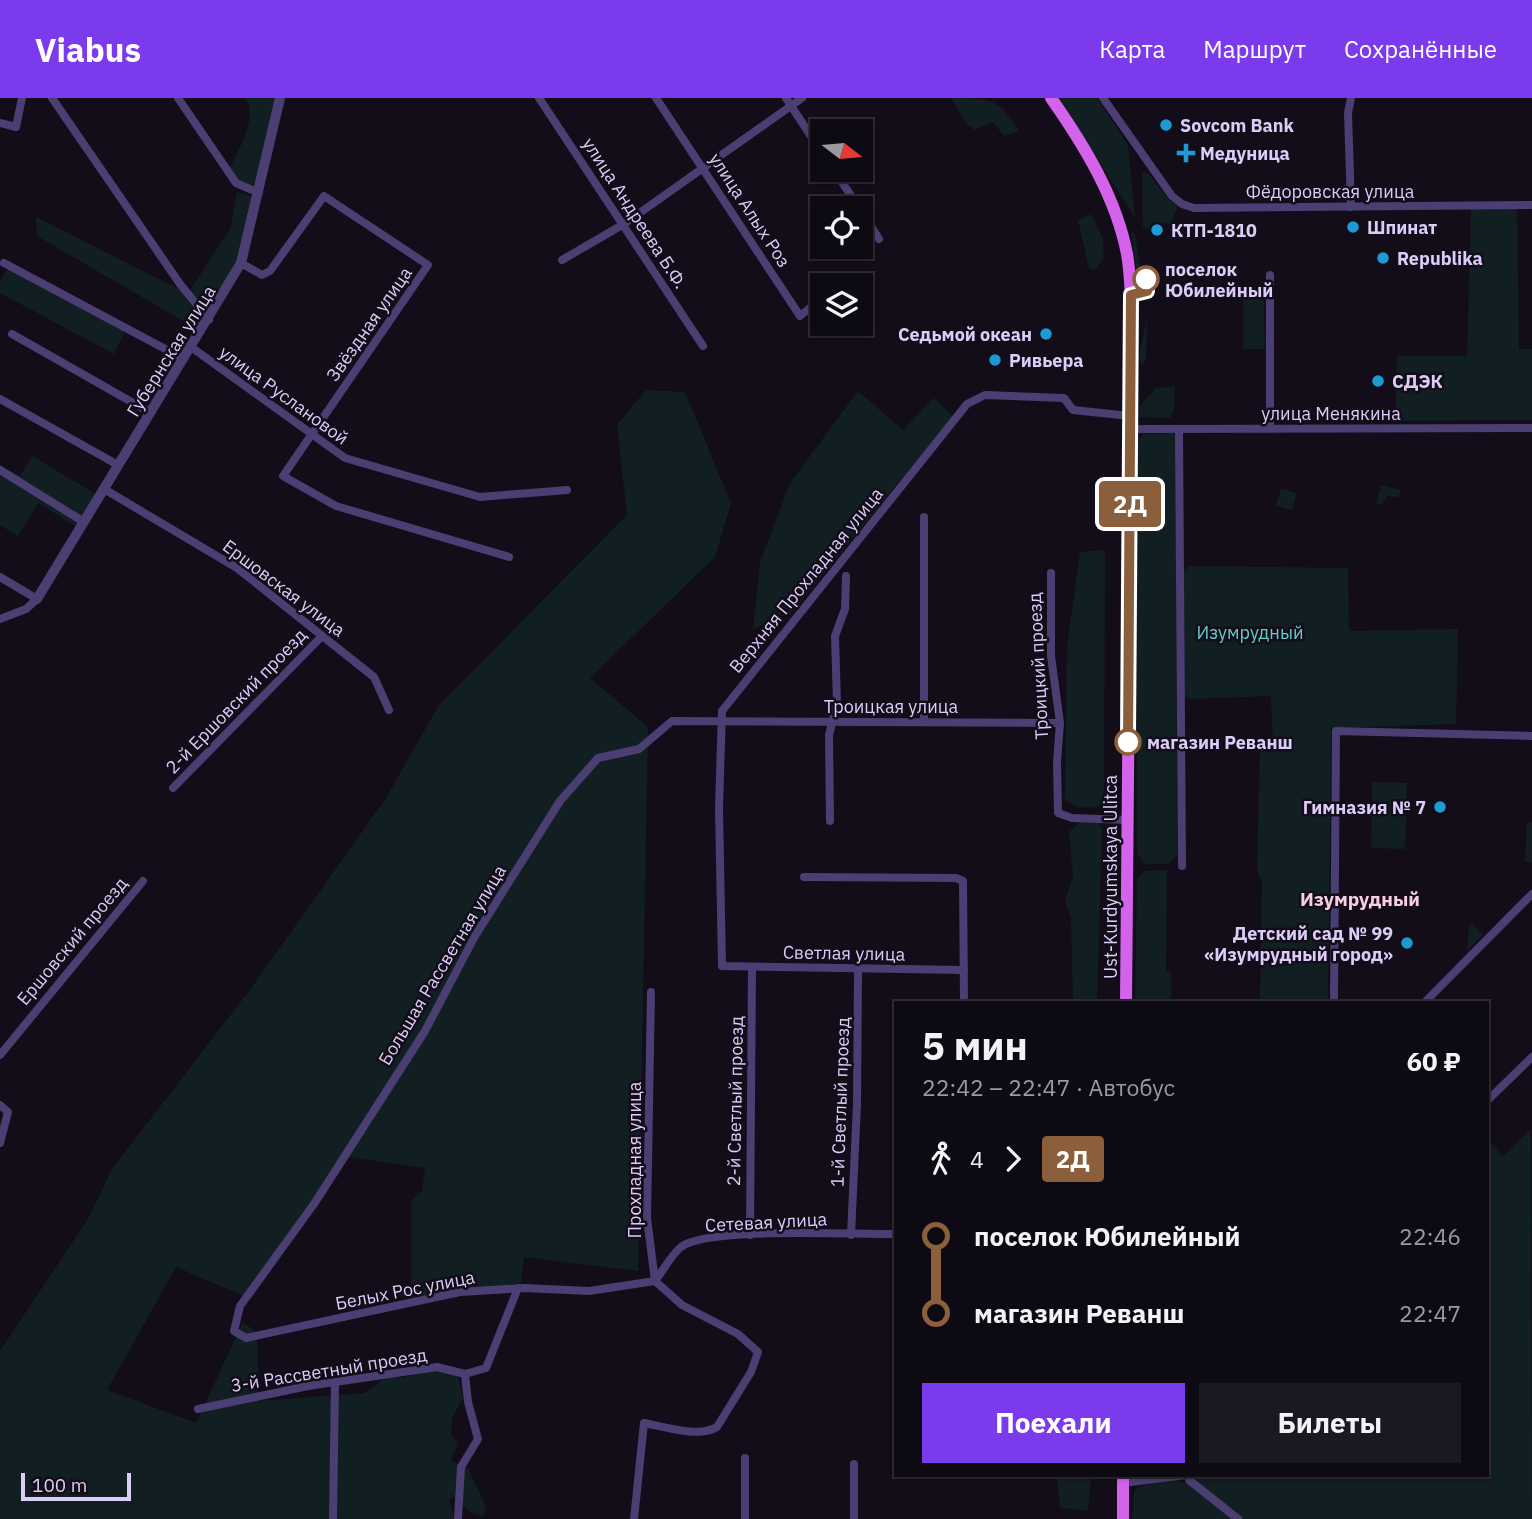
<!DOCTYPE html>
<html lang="ru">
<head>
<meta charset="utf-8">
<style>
	body { margin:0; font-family:"IBM Plex Sans",sans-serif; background:#1c1821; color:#f1f3f6; height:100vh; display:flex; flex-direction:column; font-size:26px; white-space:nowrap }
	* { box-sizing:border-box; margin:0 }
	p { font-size:23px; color:#9b9aa0 }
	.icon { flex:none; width:38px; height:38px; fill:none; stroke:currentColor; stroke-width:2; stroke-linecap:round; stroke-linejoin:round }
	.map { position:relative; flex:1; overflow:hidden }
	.details { position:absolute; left:894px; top:903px; width:595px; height:476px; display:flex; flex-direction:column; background:#0e0a13; border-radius:0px; box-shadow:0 2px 5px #0004,0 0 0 2px #2e2b33 }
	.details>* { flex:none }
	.badge { padding:0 14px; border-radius:5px; font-size:24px; line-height:46px }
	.needle { width:46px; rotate:106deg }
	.tools { position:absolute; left:810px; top:21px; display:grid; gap:14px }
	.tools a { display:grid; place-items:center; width:63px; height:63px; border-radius:0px; background:#0e0a13; box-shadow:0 2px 5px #0004,0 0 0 2px #2e2b33; font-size:35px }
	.scale { position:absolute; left:21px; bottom:18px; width:110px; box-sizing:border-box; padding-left:7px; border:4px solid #dbccf8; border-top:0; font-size:19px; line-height:24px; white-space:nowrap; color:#dbccf8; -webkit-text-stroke:5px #120d19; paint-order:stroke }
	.map>.badge { position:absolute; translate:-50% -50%; box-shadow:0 0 0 4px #fff }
	.legs { display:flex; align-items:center; gap:10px; height:77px; padding:0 28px; font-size:23px }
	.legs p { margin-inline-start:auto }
	.headline { display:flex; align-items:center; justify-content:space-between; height:119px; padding:0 28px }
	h1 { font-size:38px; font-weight:700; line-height:52px }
	.action { display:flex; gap:14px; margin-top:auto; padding:14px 28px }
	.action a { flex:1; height:80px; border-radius:0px; background:#7c3aed; color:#fff; font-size:28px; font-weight:700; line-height:80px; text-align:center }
	.action a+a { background:#1c1821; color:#f1f3f6 }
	ul { padding:0 28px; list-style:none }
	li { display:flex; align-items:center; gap:24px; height:77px; font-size:26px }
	li i { display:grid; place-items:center; width:10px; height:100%; margin:0 9px; background:currentColor }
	li i::after { content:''; width:18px; height:18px; margin:-9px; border:5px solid; border-radius:50%; background:#0e0a13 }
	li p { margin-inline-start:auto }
	li:first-child i { background:linear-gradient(#0000 50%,currentColor 0) }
	li:last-child i { background:linear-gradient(currentColor 50%,#0000 0) }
	header { display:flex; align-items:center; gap:42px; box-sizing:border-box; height:98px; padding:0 35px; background:#7c3aed; color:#fff }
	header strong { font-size:33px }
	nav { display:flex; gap:38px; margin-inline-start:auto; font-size:24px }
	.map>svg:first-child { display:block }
</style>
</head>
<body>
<header>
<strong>Viabus</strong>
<nav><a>Карта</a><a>Маршрут</a><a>Сохранённые</a></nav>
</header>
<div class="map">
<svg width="1532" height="1421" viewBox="0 0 1532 1421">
	<rect width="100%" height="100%" fill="#120d19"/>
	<g fill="#111f22">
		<path d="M246 0H275L256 86 252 88 238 81 230 70C239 50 258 21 246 0Z"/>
		<path d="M951 0C990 0 999 0 1019 33L1004 38 993 24 975 32 966 25Z"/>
		<polygon points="1059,0 1097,0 1128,47 1135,120"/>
		<polygon points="1142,75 1148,75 1170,103 1178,107 1171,126 1165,125 1161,135 1143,130"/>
		<polygon points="237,94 251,98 254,103 237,163 209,212 205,213 189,194 230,131"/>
		<polygon points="1471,110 1517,110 1519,251 1532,251 1532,322 1395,323 1397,258 1467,258"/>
		<polygon points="1091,116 1103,141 1104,160 1095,172 1089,171 1078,122"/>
		<polygon points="36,119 179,191 199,217 200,225 197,231 37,138"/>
		<polygon points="1131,133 1135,136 1140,166 1138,182"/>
		<polygon points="8,170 125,233 114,256 0,195 0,183"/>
		<polygon points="1243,196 1264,197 1265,251 1243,251"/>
		<polygon points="1147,220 1146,262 1142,267 1139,258"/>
		<polygon points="1175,288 1174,313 1170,320 1139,319 1139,309 1156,290"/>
		<path d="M646 292 685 294 731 405 715 459 590 580 648 629 638 1173 524 1159 521 1185 411 1201V1103L422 1093 425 1070 350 1059 251 1201 176 1169 107 1292 196 1325 243 1224 257 1235 259 1303 364 1295 387 1279 401 1280 435 1271 458 1278 463 1300 452 1320 451 1337 458 1344 451 1363 469 1371C474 1387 483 1396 486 1413L483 1418 471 1415 453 1398 449 1403 455 1421H0V1253L88 1121 112 1071 249 893 386 700 439 607 627 417 617 327Z"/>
		<polygon points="858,293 903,332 934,300 953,318 792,514 753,531 760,465 790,385"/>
		<polygon points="1173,335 1176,340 1177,758 1168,766 1144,766 1137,755 1137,343 1144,336"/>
		<polygon points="32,358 97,397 77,429 38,405 18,438 0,427 0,367 20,378"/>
		<polygon points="1381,387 1401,392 1399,399 1387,398 1381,407 1376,405"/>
		<polygon points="1281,390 1297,395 1292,412 1276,408"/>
		<path d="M1105 452 1104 692 1103 707C1089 711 1076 711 1065 702L1067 549 1080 454Z"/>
		<polygon points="1190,468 1348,470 1349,533 1458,531 1456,626 1331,630 1328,905 1260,905 1262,784 1257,773 1260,646 1273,646 1271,598 1190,601 1184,598 1184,472"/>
		<polygon points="1372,684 1407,685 1405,751 1371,750"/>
		<polygon points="1527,724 1532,724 1532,764 1525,764"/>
		<polygon points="1079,725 1099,725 1102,731 1097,905 1073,905 1071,820 1065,803 1073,778 1069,734"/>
		<polygon points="1167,772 1166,873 1171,874 1171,905 1135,905 1137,780 1145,773"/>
		<polygon points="1473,826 1483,837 1467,853 1469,827"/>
		<polygon points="1531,1031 1532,1421 1243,1421 1199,1387 1194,1377 1488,1377 1488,1043 1503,1058"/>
		<polygon points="1057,1377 1091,1377 1088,1413 1060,1410"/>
		<polygon points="1176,1382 1189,1386 1233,1421 1132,1421 1134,1394 1139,1388"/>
	</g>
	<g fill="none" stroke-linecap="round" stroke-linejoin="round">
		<g stroke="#4b3e72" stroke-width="8">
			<polyline points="52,0 180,186 209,222"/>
			<polyline points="178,0 236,85 259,95"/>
			<polyline points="539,0 703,248"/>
			<polyline points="656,0 800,218 822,200"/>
			<polyline points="786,0 822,55"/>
			<polyline points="1103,0 1172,98 1182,106 1194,110 1532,107"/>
			<polyline points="0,25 16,29 22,0"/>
			<polyline points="834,72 859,110"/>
			<polyline points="1351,109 1348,15 1351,0"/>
			<polyline points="861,113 879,141"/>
			<polyline points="562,162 624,126 802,0"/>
			<polyline points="4,165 184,261"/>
			<polyline points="241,165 262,177 270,173 324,98 428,167 283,378 336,408 509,459"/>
			<polyline points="12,236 151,315"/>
			<polyline points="191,249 345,360 480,399 567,392"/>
			<polyline points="0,301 118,367"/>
			<polyline points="1270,330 1270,177"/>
			<polyline points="1130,331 1532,330"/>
			<polyline points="1179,332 1182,768"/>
			<polyline points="0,372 84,424"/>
			<polyline points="104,391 237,470 374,579 389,612"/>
			<polyline points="924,419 924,623"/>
			<polyline points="1051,475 1051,558 1060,625 1057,664 1058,715 1072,720 1127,722"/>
			<polyline points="0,479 37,501 26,511 0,521"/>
			<polyline points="173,690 322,538"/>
			<polyline points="830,723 829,637 837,606 835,538 845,511 846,478"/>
			<polyline points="804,779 956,780 963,783 964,905"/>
			<polyline points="964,872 722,868 719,710 722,613 967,306 985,297 1064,300 1073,312 1130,318"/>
			<polyline points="1334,905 1336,633 1532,638"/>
			<polyline points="1424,905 1532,796"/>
			<polyline points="0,957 143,783"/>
			<polyline points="1488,1002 1532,959"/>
			<polyline points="0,1007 8,1014 0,1045"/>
			<path d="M896 1136C856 1137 709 1128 681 1149 671 1157 663 1173 655 1183L589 1193 524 1190 460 1194 246 1240 234 1233 240 1208 314 1106 425 933 475 838 560 703 598 660 639 651 672 623 1060 625"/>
			<polyline points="750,1137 752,869"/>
			<polyline points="851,1137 857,1006 858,872"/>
			<polyline points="198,1311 308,1288 437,1269 465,1276"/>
			<polyline points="745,1360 745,1421"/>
			<polyline points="1189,1377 1189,1382 1238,1421"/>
			<polyline points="1123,1385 1186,1377"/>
			<polyline points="333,1421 335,1284"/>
			<polyline points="458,1421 461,1369 478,1341 468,1304 465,1276 486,1270 518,1190"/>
			<path d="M634 1421 644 1325C665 1329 699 1340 717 1329L751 1274 758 1254 738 1236 682 1207 655 1183 647 1120 651 894"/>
			<polyline points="854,1421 854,1366"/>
		</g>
		<polyline stroke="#4b3e72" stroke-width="10" points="37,501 241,165 280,0"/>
		<g stroke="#d562ea" stroke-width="12">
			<path d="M1051 0C1084 47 1116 99 1127 156 1131 179 1131 204 1132 227L1126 905"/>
			<polyline points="1123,1377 1123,1421"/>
		</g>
	</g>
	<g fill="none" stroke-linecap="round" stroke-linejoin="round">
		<g stroke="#fff" stroke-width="16">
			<polyline id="line-1" points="1128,644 1131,197 1147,193 1146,181"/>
		</g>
		<use href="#line-1" stroke="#8b5e3c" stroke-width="10"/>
	</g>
	<g fill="#1d99d3" stroke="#120d19" stroke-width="2.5">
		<circle cx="1166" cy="27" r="7"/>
		<path d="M1182.5 44.5h7v7h7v7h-7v7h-7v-7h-7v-7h7z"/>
		<circle cx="1353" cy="129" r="7"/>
		<circle cx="1157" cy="132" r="7"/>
		<circle cx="1383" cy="160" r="7"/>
		<circle cx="1046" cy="236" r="7"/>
		<circle cx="995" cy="262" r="7"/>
		<circle cx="1378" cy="283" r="7"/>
		<circle cx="1440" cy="709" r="7"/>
		<circle cx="1407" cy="845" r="7"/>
	</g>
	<g fill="#fff" stroke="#8b5e3c" stroke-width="3.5">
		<circle cx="1146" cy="181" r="12"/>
		<circle cx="1128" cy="644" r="12"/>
	</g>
	<g text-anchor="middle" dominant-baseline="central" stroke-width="5" stroke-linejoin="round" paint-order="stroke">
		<g font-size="18" font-weight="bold" fill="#dbccf8" stroke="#120d19" text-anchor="start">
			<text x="1180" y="27">Sovcom Bank</text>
			<text x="1200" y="55">Медуница</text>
			<text x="1367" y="129">Шпинат</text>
			<text x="1171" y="132">КТП-1810</text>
			<text x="1397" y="160">Republika</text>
			<text x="1032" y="236" text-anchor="end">Седьмой океан</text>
			<text x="1009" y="262">Ривьера</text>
			<text x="1392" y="283">СДЭК</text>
			<text x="1426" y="709" text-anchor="end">Гимназия № 7</text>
			<text x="1393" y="835" text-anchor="end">Детский сад № 99<tspan x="1393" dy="21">«Изумрудный город»</tspan></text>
		</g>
		<g font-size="18" fill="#dbccf8" stroke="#120d19">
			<text x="1330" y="93">Фёдоровская улица</text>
			<text transform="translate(750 112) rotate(57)">улица Алых Роз</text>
			<text transform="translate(635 115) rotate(57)">улица Андреева Б.Ф.</text>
			<text transform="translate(369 226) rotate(-55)">Звёздная улица</text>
			<text transform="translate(171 253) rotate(-58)">Губернская улица</text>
			<text transform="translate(284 297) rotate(36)">улица Руслановой</text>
			<text x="1331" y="315">улица Менякина</text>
			<text transform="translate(806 482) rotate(-51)">Верхняя Прохладная улица</text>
			<text transform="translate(284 490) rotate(37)">Ершовская улица</text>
			<text transform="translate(1038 568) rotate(-93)">Троицкий проезд</text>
			<text transform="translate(236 603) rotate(-46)">2-й Ершовский проезд</text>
			<text x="891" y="608">Троицкая улица</text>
			<text transform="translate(1110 779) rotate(-90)">Ust-Kurdyumskaya Ulitca</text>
			<text transform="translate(72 843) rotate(-50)">Ершовский проезд</text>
			<text transform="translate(844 855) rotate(1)">Светлая улица</text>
			<text transform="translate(442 867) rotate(-59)">Большая Рассветная улица</text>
			<text transform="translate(735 1003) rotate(-89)">2-й Светлый проезд</text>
			<text transform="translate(840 1004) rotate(-88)">1-й Светлый проезд</text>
			<text transform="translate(634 1062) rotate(-90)">Прохладная улица</text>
			<text transform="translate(766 1124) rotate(-3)">Сетевая улица</text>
			<text transform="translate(405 1192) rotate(-11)">Белых Рос улица</text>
			<text transform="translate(329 1272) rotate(-9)">3-й Рассветный проезд</text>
		</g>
		<g font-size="18" font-weight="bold" fill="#dbccf8" stroke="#120d19" text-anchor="start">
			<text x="1165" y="171">поселок<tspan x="1165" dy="21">Юбилейный</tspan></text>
			<text x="1147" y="644">магазин Реванш</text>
		</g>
		<g font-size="18" fill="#63cdca" stroke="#120d19">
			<text x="1250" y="534">Изумрудный</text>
		</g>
		<g font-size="19" font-weight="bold" fill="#f8cee0" stroke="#120d19">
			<text x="1360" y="801">Изумрудный</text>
		</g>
	</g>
</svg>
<div class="tools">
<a><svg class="needle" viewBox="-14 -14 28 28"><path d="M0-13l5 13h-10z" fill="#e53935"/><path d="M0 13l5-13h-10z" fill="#9b9aa0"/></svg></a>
<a><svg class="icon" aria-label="locate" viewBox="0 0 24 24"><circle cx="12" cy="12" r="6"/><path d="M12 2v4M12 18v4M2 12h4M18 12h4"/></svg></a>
<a><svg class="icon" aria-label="layers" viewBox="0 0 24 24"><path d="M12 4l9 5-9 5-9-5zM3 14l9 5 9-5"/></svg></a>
</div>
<div class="scale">100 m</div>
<b class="badge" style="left:1130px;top:406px;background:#8b5e3c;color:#fff">2Д</b>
<section class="details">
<div class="headline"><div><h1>5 мин</h1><p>22:42 – 22:47 · Автобус</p></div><b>60 ₽</b></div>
<div class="legs"><svg class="icon" aria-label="walk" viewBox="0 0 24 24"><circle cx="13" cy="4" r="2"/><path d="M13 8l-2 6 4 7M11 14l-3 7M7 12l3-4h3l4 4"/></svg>4<svg class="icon" aria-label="forward" viewBox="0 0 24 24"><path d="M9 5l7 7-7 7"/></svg><b class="badge" style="background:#8b5e3c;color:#fff">2Д</b></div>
<ul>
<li><i style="color:#8b5e3c"></i><b>поселок Юбилейный</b><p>22:46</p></li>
<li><i style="color:#8b5e3c"></i><b>магазин Реванш</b><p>22:47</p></li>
</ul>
<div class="action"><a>Поехали</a><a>Билеты</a></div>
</section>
</div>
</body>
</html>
